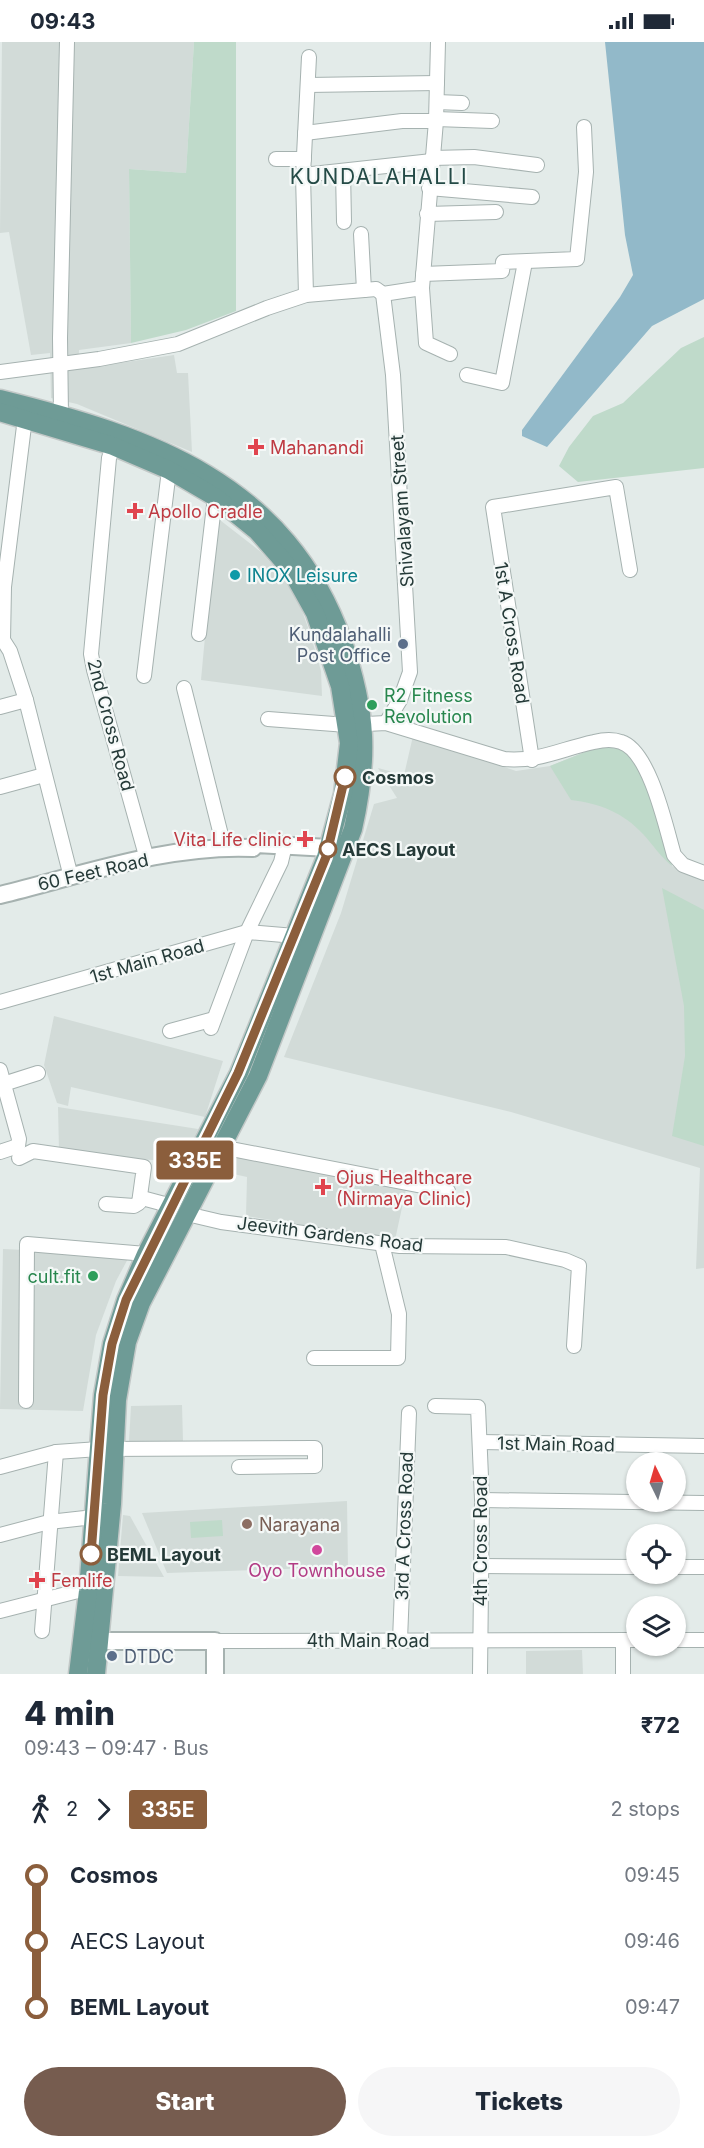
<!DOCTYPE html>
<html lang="en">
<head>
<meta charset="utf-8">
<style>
	body { margin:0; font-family:Inter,sans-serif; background:#f6f6f7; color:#1f2937; height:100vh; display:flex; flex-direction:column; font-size:22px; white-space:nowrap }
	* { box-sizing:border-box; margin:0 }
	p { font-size:20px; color:#747a83 }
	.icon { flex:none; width:33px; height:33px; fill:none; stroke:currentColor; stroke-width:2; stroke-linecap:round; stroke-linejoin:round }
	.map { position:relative; height:1632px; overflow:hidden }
	.drawer { display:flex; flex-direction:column; background:#fff; flex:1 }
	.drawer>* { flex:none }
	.badge { padding:0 12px; border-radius:4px; font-size:21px; line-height:39px }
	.needle { width:39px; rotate:355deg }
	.buttons { position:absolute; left:626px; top:1410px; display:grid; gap:12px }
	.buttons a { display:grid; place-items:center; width:60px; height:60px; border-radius:50%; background:#fff; box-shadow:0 2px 4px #0004; font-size:30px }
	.map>.badge { position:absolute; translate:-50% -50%; box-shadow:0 0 0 3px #fff }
	.legs { display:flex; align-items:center; gap:9px; height:66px; padding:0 24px; font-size:20px }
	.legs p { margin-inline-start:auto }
	.head { display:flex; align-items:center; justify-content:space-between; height:102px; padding:0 24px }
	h1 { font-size:33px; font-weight:800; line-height:45px }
	.primary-button { display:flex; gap:12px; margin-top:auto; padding:12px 24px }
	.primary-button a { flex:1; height:69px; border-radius:36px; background:#765c4f; color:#fff; font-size:24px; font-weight:800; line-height:69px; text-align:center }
	.primary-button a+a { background:#f6f6f7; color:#1f2937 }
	ul { padding:0 24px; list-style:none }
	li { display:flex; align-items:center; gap:21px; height:66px; font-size:22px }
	li i { display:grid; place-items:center; width:9px; height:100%; margin:0 8px; background:currentColor }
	li i::after { content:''; width:15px; height:15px; margin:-8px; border:4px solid; border-radius:50%; background:#fff }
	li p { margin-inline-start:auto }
	li:first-child i { background:linear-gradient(#0000 50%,currentColor 0) }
	li:last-child i { background:linear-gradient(currentColor 50%,#0000 0) }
	.status { display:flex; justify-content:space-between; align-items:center; height:42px; padding:0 30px; background:#fff; direction:ltr }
	.status svg { height:16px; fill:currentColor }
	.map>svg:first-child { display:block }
</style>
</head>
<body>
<div class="status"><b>09:43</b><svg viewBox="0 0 49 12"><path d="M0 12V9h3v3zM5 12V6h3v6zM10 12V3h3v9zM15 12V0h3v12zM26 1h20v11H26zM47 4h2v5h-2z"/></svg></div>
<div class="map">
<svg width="704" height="1632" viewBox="0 0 704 1632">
	<rect width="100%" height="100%" fill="#e3ebe9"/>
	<g fill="#d2dbd8">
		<polygon points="2,0 194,0 186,131 129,127 131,301 79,308 78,327 174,313 177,331 188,331 192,410 77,362 51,356 50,311 31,313 9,190 0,191"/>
		<polygon points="216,475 261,510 285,537 300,563 310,591 321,629 322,654 201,638"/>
		<polygon points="413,694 516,729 550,724 595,706 606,705 642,724 672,824 704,838 704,1226 696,1227 700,1126 511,1070 284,1015 341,871 374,762 397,756 378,726 404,733"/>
		<polygon points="54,974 223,1019 205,1075 71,1045 68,1064 57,1061 44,1023"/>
		<polygon points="58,1065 198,1087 183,1121 59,1109"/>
		<polygon points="237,1115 406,1147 395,1198 246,1174 247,1135 229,1131"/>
		<polygon points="3,1207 130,1213 116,1239 96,1293 83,1369 0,1367"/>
		<polygon points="182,1363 183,1399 129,1400 131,1364"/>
		<polygon points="347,1459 348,1525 167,1531 142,1471"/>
		<polygon points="123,1473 130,1474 164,1535 118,1534"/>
		<polygon points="582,1608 583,1632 526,1632 526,1609"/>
	</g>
	<g fill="#bfdaca">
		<polygon points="194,0 236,0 236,269 186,288 131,301 129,127 186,131"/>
		<polygon points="704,295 704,426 578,440 559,424 569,405 593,374 623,361 681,306"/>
		<path d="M606 705 624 708 643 726 672 824C660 814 653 803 643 792 624 771 599 761 571 758L550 724 595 706Z"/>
		<polygon points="662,846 704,868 704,1104 672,1094 685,1014 684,964"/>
		<polygon points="222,1478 223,1494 191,1496 190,1480"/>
	</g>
	<polygon fill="#92b9c9" points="605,0 704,0 704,257 652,284 547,405 522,394 522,388 620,255 633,233 625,193"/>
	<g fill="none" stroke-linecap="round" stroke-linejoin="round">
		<g stroke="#a6b2b0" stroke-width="16">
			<g id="minor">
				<polyline points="438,0 436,79 422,246 426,301 450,312"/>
				<polyline points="308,43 437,41"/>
				<polyline points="437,60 462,61"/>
				<polyline points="436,77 492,79"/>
				<polyline points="305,91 402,79 436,79"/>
				<polyline points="432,116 474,115 537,123"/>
				<polyline points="276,117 304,117"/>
				<polyline points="343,129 344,180"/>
				<polyline points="303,133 432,119"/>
				<polyline points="429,146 532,155"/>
				<polyline points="427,172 496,170"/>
				<polyline points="361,192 364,248"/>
				<polyline points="423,232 502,229 503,220 577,217 586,130 584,85"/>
				<polyline points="383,252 393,333 410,630 400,658 386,681"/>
				<polyline points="306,253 303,133 309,15"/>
				<polyline points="0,330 99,317 178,302 267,266 306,253 376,247 383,252 422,246"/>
				<polyline points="467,333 502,341 525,220"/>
				<polyline points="61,373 60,296 67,0"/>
				<polyline points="113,404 109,416 91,612 94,628 147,817"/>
				<polyline points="199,592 215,455"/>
				<polyline points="3,598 10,609 26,658 71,835"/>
				<polyline points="3,598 4,545 25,376"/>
				<polyline points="144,634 169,428"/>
				<polyline points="184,646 224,805"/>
				<polyline points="0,665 26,658"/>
				<path d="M268 677 347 683 386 681 504 717C539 720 561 707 594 700 602 698 613 697 621 700 650 709 666 786 674 813L683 823 704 831"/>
				<polyline points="532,718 493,465 616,445 630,528"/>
				<polyline points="0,745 44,733"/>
				<polyline points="0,960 247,890 295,894"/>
				<polyline points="211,986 247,890 281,820 285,803"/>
				<polyline points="170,989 214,977"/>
				<polyline points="0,1028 19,1097 18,1104 0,1110"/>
				<polyline points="0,1043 38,1031"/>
				<polyline points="221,1105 448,1149"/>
				<polyline points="19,1116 33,1109 144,1125 139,1161 134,1164 106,1162"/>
				<polyline points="142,1156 172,1164"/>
				<polyline points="187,1172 221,1180 400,1204 506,1205 565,1218 579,1224 574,1304"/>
				<polyline points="314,1316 398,1316 399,1272 382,1202"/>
				<polyline points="26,1359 27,1202 146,1212"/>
				<polyline points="435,1364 478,1365 482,1458 480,1632"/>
				<polyline points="480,1400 704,1404"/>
				<polyline points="0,1425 56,1410 99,1407 315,1406 315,1424 239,1425"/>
				<polyline points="482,1458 704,1461"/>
				<polyline points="0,1493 49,1480 94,1475"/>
				<polyline points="481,1524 636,1525"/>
				<polyline points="675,1525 704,1525"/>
				<polyline points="0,1569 78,1549 88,1549"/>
				<polyline points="42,1589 56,1410"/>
				<polyline points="400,1598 409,1371"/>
				<polyline points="675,1598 704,1598"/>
				<polyline points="215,1599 636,1598"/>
				<polyline points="623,1632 623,1598"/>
			</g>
		</g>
		<g stroke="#a6b2b0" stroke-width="20">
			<g id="tertiary">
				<path d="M0 853C82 833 168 802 253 806L256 802 329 806"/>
				<polyline points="101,1599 215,1599 215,1632"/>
			</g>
		</g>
		<g stroke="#c2c8c7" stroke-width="21">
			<g id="primary">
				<path d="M0 357C150 394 287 440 343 600 367 670 369 716 353 787L258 1034 141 1261 127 1300 117 1358 112 1462 96 1632"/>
				<polyline points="0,370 113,404 169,428 215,455 257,489 291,528 315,571 340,644 349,701 343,752 326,815 239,1031 146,1212 126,1258 112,1302 103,1353 88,1549 78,1632"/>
			</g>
		</g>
		<use href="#minor" stroke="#fff" stroke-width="14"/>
		<use href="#tertiary" stroke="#fff" stroke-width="16"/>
		<use href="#primary" stroke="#6e9b96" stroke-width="18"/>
	</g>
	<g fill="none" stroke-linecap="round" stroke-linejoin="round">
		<g stroke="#fff" stroke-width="14">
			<polyline id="line-1" points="91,1512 103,1353 112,1302 126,1258 238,1031 326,815 345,735"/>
		</g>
		<use href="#line-1" stroke="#8b5e3c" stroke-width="9"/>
	</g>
	<g fill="#e0444e" stroke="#f4f8f7" stroke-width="2">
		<path d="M253 396h6v6h6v6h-6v6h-6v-6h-6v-6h6z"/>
		<path d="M132 460h6v6h6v6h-6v6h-6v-6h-6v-6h6z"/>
		<path d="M302 788h6v6h6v6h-6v6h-6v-6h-6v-6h6z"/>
		<path d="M320 1136h6v6h6v6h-6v6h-6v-6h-6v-6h6z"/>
		<path d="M34 1529h6v6h6v6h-6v6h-6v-6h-6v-6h6z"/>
	</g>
	<circle fill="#0f9aa8" stroke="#f4f8f7" stroke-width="2" cx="235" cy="533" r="6"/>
	<g fill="#5c6f8a" stroke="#f4f8f7" stroke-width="2">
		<circle cx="403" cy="602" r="6"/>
		<circle cx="112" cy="1614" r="6"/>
	</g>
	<g fill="#2e9e5b" stroke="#f4f8f7" stroke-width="2">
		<circle cx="372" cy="663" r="6"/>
		<circle cx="93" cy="1234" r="6"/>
	</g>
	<g fill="#fff" stroke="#8b5e3c" stroke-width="3">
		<circle cx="345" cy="735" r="10"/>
		<circle cx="328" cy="807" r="8"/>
		<circle cx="91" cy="1512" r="10"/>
	</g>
	<circle fill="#8d6e63" stroke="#f4f8f7" stroke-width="2" cx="247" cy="1482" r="6"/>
	<circle fill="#d1479c" stroke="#f4f8f7" stroke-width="2" cx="317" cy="1508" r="6"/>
	<g text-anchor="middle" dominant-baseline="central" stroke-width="4.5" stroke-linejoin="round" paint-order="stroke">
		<g font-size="18" fill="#be3a42" stroke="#f4f8f7" text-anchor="start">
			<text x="270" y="405">Mahanandi</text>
			<text x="148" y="469">Apollo Cradle</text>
			<text x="292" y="797" text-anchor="end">Vita Life clinic</text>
			<text x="336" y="1135">Ojus Healthcare<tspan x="336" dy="21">(Nirmaya Clinic)</tspan></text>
			<text x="51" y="1538">Femlife</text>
		</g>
		<g font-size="18" fill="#253a38" stroke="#f4f8f7">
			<text transform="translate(402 469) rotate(-94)">Shivalayam Street</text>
			<text transform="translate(512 591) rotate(81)">1st A Cross Road</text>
			<text transform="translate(111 683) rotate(75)">2nd Cross Road</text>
			<text transform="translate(93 830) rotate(-13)">60 Feet Road</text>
			<text transform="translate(147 919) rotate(-16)">1st Main Road</text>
			<text transform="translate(330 1192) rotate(7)">Jeevith Gardens Road</text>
			<text transform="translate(556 1402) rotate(1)">1st Main Road</text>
			<text transform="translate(404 1484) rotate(-88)">3rd A Cross Road</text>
			<text transform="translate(480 1499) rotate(-90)">4th Cross Road</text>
			<text x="368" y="1598">4th Main Road</text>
		</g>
		<g font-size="18" fill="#0d838f" stroke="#f4f8f7" text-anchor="start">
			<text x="247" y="533">INOX Leisure</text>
		</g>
		<g font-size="18" fill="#4e5e75" stroke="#f4f8f7" text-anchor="end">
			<text x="391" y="592">Kundalahalli<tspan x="391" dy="21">Post Office</tspan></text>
			<text x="124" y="1614" text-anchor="start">DTDC</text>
		</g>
		<g font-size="18" fill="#27864d" stroke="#f4f8f7" text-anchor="start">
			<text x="384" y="653">R2 Fitness<tspan x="384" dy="21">Revolution</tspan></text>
			<text x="81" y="1234" text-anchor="end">cult.fit</text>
		</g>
		<g font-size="18" font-weight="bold" fill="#253a38" stroke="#f4f8f7" text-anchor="start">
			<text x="362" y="735">Cosmos</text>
			<text x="342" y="807">AECS Layout</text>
			<text x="107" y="1512">BEML Layout</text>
		</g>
		<g font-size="18" fill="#785e54" stroke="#f4f8f7" text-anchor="start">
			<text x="259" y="1482">Narayana</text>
		</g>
		<g font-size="18" fill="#b23c85" stroke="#f4f8f7">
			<text x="317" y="1528">Oyo Townhouse</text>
		</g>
		<g font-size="21" letter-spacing="1.5" fill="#244a46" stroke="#f4f8f7">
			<text x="379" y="134">KUNDALAHALLI</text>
		</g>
	</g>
</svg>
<div class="buttons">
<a><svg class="needle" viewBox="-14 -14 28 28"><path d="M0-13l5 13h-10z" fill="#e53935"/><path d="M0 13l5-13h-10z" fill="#747a83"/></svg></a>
<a><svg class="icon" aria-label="locate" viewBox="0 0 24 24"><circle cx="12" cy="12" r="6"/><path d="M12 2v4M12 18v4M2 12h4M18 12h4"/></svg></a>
<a><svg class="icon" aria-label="layers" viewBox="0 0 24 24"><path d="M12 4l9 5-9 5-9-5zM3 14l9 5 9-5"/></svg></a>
</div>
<b class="badge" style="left:195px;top:1118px;background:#8b5e3c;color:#fff">335E</b>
</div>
<section class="drawer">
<div class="head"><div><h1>4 min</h1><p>09:43 – 09:47 · Bus</p></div><b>₹72</b></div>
<div class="legs"><svg class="icon" aria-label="walk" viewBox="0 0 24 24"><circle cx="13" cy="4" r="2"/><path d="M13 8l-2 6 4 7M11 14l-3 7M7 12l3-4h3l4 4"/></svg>2<svg class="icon" aria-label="forward" viewBox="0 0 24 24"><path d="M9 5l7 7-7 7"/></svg><b class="badge" style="background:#8b5e3c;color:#fff">335E</b><p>2 stops</p></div>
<ul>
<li><i style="color:#8b5e3c"></i><b>Cosmos</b><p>09:45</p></li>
<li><i style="color:#8b5e3c"></i><span>AECS Layout</span><p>09:46</p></li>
<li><i style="color:#8b5e3c"></i><b>BEML Layout</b><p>09:47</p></li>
</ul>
<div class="primary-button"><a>Start</a><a>Tickets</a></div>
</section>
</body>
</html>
